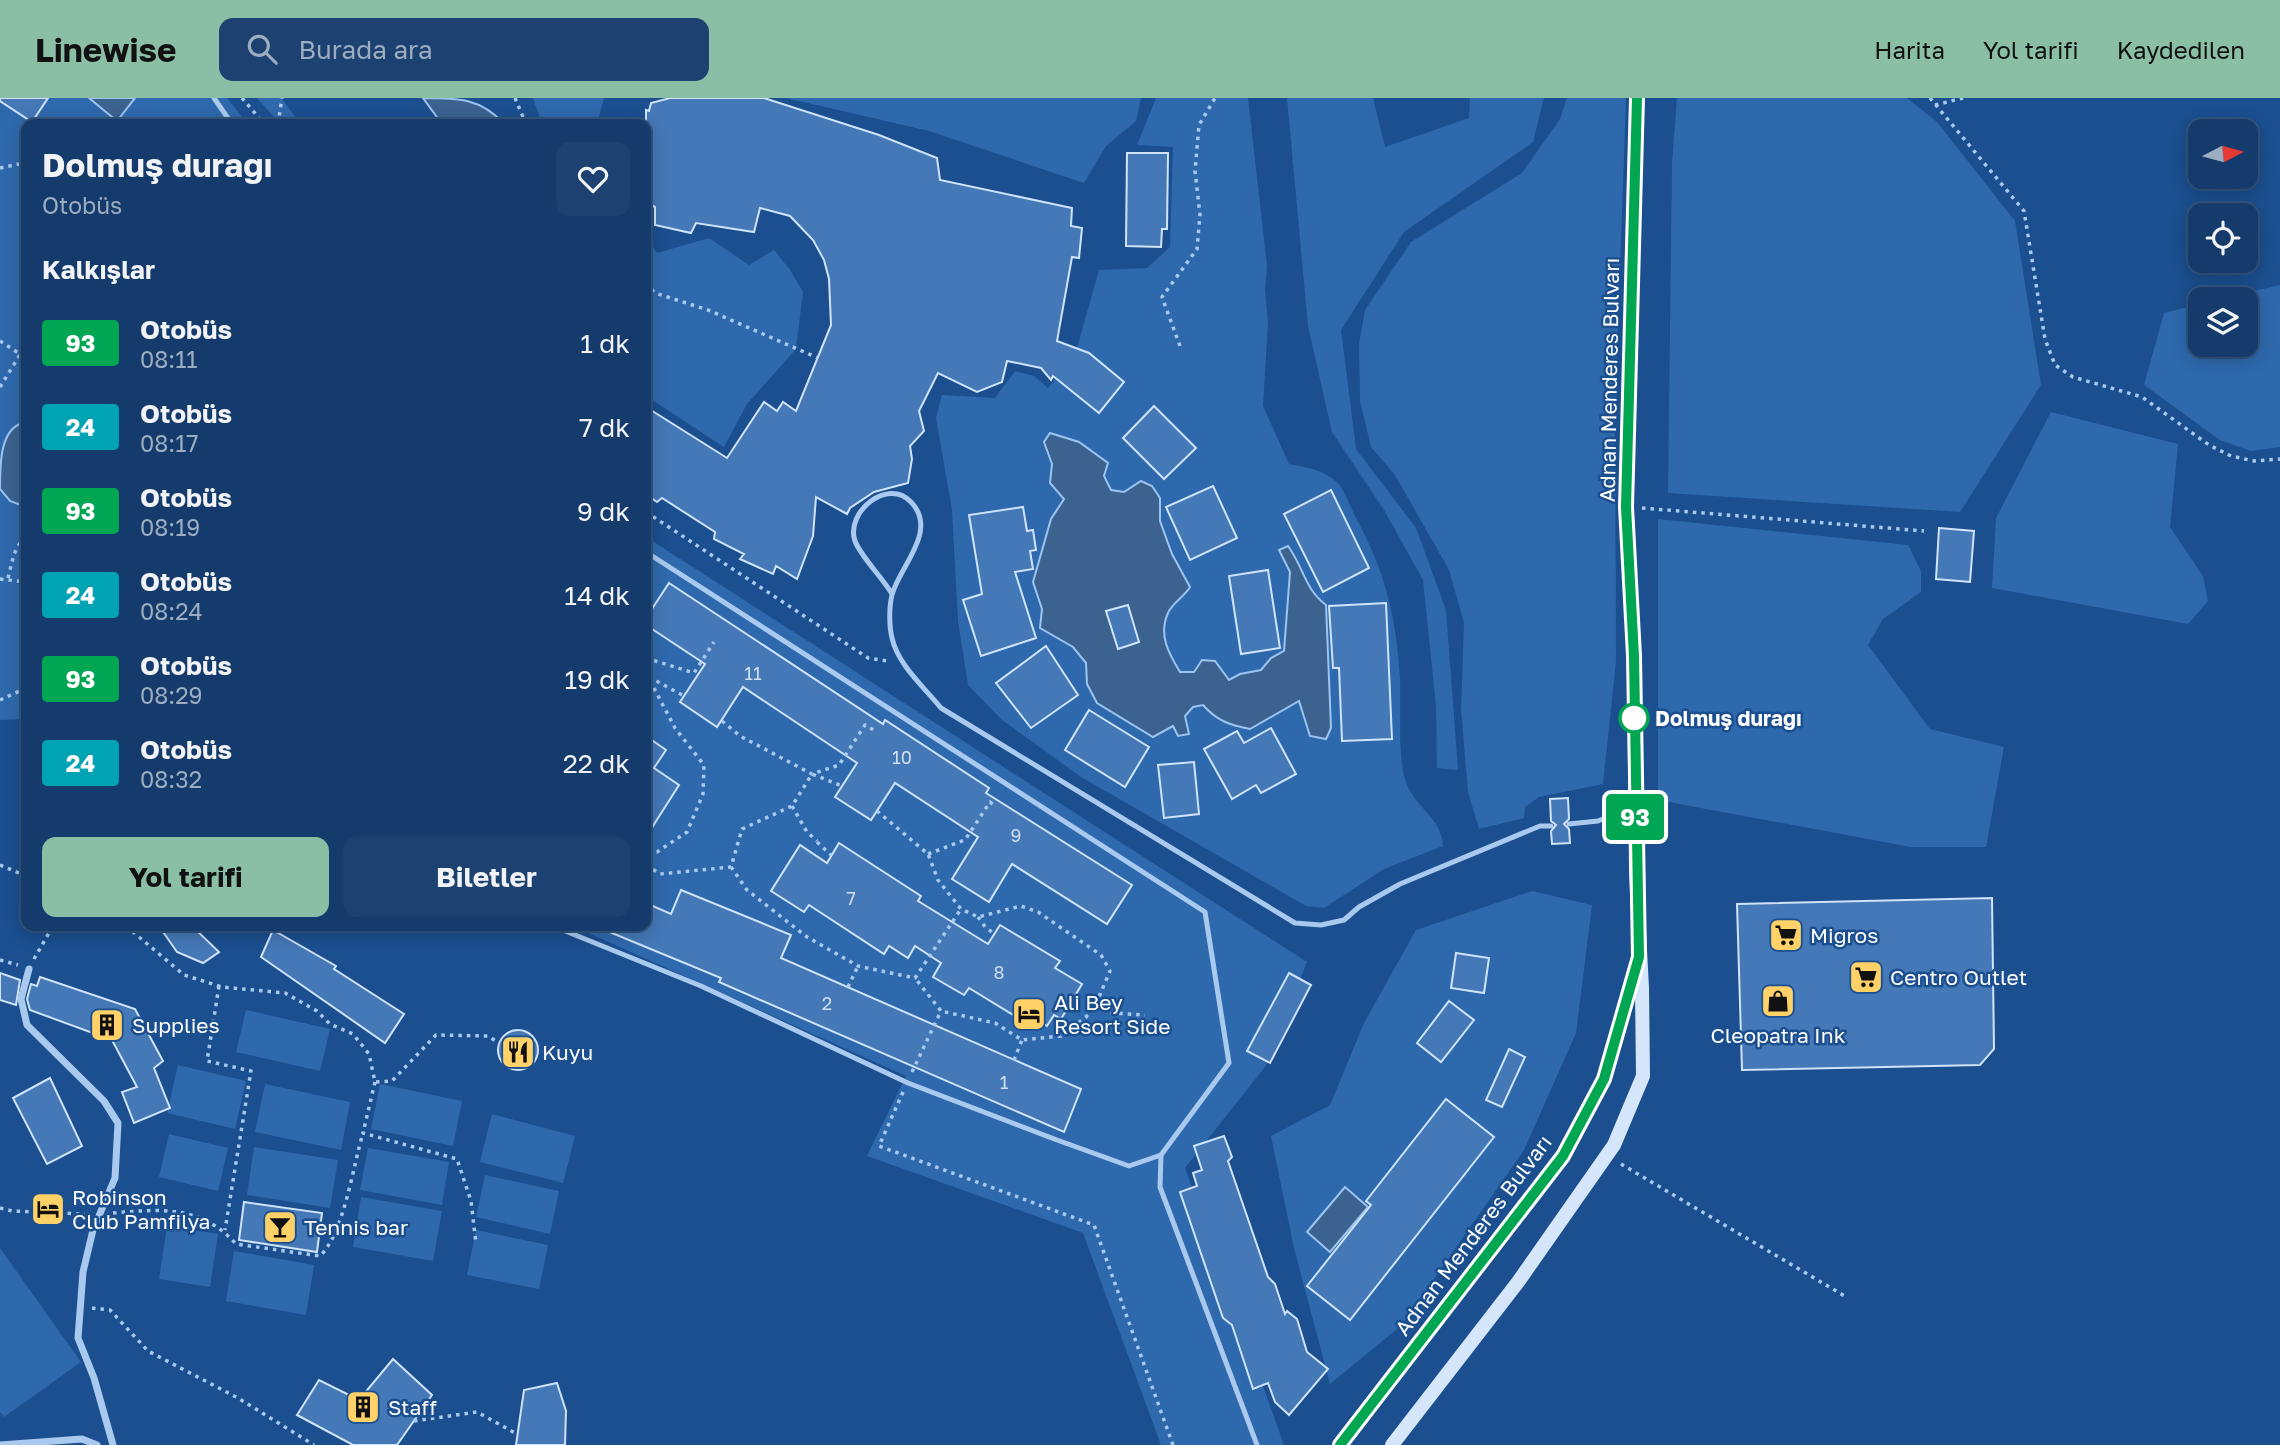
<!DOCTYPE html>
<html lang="tr">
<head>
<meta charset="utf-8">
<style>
	body { margin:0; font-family:"Golos Text",sans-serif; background:#1d4271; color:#f1f3f6; height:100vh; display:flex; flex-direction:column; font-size:26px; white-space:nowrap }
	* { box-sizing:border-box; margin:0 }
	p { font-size:23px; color:#9dadc1 }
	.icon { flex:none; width:38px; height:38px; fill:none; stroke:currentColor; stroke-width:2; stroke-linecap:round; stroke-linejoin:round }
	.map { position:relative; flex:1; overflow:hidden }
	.sheet { position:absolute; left:21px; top:21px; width:630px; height:812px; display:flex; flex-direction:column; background:#143b6b; border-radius:14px; box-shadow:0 4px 18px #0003,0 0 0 2px #33557e }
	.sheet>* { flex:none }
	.badge { padding:0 14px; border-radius:5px; font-size:24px; line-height:46px }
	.needle { width:46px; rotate:84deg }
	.controls { position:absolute; left:2188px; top:21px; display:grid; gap:14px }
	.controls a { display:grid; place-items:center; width:70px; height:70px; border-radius:14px; background:#143b6b; box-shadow:0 4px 18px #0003,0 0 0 2px #33557e; font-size:35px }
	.map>.badge { position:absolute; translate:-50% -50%; box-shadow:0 0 0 4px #fff }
	h2 { padding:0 21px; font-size:26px; line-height:63px }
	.round { display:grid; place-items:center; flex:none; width:74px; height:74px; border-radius:14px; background:#1d4271 }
	.headline { display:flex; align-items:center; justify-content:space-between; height:119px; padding:0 21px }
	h1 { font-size:33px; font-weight:700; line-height:52px }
	.action { display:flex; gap:14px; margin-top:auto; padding:14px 21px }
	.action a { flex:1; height:80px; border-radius:14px; background:#8abfa5; color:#111; font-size:28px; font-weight:700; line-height:80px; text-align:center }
	.action a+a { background:#1d4271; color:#f1f3f6 }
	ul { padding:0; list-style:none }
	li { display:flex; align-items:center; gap:21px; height:84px; padding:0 21px }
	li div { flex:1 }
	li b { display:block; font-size:26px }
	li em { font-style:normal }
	li .badge { min-width:77px; font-weight:700; text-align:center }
	header { display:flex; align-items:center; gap:42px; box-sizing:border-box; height:98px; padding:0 35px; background:#8abfa5; color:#111 }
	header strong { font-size:33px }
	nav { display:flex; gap:38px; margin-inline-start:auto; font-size:24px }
	.search { width:490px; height:63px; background:#1d4271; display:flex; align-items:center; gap:18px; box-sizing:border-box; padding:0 24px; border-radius:14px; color:#9dadc1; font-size:26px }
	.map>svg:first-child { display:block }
</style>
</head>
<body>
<header>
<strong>Linewise</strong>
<div class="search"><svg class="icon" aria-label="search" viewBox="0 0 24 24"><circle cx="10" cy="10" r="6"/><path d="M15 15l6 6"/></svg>Burada ara</div>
<nav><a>Harita</a><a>Yol tarifi</a><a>Kaydedilen</a></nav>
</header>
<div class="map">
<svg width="2280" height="1347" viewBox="0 0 2280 1347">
	<rect width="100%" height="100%" fill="#1b4f8f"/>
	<g fill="#2e69ad">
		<polygon points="0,0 227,0 248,26 26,26 26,621 0,622"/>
		<polygon points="257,0 281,0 301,26 280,26"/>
		<polygon points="533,0 604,0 597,26 542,26"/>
		<polygon points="786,0 1141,0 1136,23 1106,48 1084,85 929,33"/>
		<path d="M1156 0H1248L1267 168 1265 192 1268 224 1263 308 1289 366C1307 369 1324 372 1338 385 1345 393 1350 408 1355 418 1385 473 1396 517 1400 580 1401 605 1398 661 1405 681 1413 709 1442 719 1443 748L1384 771 1324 810 1306 808 1081 679 1002 622 968 587 958 523 952 412 936 320 942 297 995 300 1015 273 1034 278 1048 290 1075 257 1099 172 1147 170 1170 149 1173 49 1137 47Z"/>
		<polygon points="1287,0 1373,0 1385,49 1469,20 1470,0 1544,0 1533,44 1404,134 1341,232 1356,351 1416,430 1446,512 1458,672 1437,670 1436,608 1423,482 1384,412 1332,334 1308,228"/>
		<polygon points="1567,0 1626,0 1615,318 1616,563 1603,686 1539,699 1525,709 1524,720 1479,731 1468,694 1461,611 1464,525 1449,472 1395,377 1371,349 1360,303 1359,246 1365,212 1411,144 1522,75 1560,21"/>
		<polygon points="1677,0 1907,0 1937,24 2015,123 2041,287 1960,414 1668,395 1672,65"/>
		<polygon points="646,138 657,155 709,140 749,167 774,152 790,172 803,194 796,251 747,306 724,349 646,298"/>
		<polygon points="2280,187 2280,349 2251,353 2220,342 2144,287 2164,215 2200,206 2200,247 2245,247 2245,201 2220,201"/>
		<polygon points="2051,314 2178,346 2170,429 2203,478 2208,503 2188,526 1992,490 1996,420"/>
		<polygon points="1658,421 1908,447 1921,473 1921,494 1883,521 1868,547 1930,631 2004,649 1986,749 1911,749 1658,702"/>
		<polygon points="646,439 1307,864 1265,969 1185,1070 1284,1347 1161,1347 1083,1135 867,1058 906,978 573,828 646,828"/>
		<polygon points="1532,793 1592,807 1576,935 1524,1052 1402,1227 1330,1286 1294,1150 1271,1038 1330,1007 1364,925 1416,832"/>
		<polygon points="246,912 330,931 320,973 236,954"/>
		<polygon points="178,967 246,983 235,1031 167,1015"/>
		<polygon points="265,986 350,1004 341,1052 255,1034"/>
		<polygon points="380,986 462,1003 453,1048 371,1031"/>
		<polygon points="492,1016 575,1038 563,1085 480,1064"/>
		<polygon points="169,1036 228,1050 218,1093 159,1079"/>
		<polygon points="254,1049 338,1062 330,1110 247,1097"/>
		<polygon points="368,1050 449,1064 442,1107 360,1092"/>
		<polygon points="485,1077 559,1093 550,1136 476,1119"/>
		<polygon points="361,1099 442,1113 433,1163 353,1149"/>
		<polygon points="167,1128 218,1136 210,1189 159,1181"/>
		<polygon points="476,1132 548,1147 539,1191 467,1177"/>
		<polygon points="0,1150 81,1264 4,1319 0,1314"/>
		<polygon points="234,1153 314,1167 306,1217 226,1203"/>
	</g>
	<g fill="#3c6290" stroke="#9cc4f0" stroke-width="2">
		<polygon points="89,0 135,0 117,23"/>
		<path d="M423 0C458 0 481 0 504 26H442Z"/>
		<path d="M20 326 26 327V409L10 403 0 391C0 367 0 334 20 326Z"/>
		<path d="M1050 335 1079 344 1108 365 1104 378 1111 392 1124 394 1141 383 1152 388 1160 400V423L1172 456 1190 489C1184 499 1172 505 1168 515 1158 537 1169 556 1180 574H1194L1202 562 1215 563 1229 582 1240 576 1261 572 1271 560 1284 553 1290 474 1279 452 1288 448C1304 470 1304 490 1326 507L1331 630 1326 641 1310 638 1299 603 1250 631C1230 627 1217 623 1203 607L1193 609 1185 618 1189 636 1178 638 1173 628 1153 639 1097 605 1087 586 1086 565 1073 549 1040 530 1042 511 1033 484 1051 421 1064 401 1050 385 1052 366 1044 344Z"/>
		<polygon points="1345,1089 1368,1109 1330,1154 1307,1134"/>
	</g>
	<g fill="#4478b7" stroke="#cfe3fa" stroke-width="2">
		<polygon points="0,0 48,0 32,24 0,3"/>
		<polygon points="670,0 764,0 879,37 937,60 940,82 1072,110 1071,128 1082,130 1079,160 1072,159 1057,243 1089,255 1124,284 1099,315 1053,278 1051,282 1041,270 1007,263 1002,284 977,294 938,275 919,313 924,333 910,348 912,361 908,385 874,394 850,410 847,416 816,399 813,438 797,481 776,468 773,476 740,461 744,456 714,441 715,434 662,400 657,404 646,396 646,309 727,360 764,304 777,313 783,304 796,313 831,227 829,181 824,162 813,142 790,118 760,110 754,134 696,125 691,135 655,127 655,109 646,105 646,12 649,13 651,5"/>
		<polygon points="1127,55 1168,55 1167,131 1162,131 1161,149 1126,148"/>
		<polygon points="1154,308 1196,350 1164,381 1123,340"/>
		<polygon points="1213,388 1237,440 1190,462 1166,409"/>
		<polygon points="1331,392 1369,470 1323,494 1284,416"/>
		<polygon points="1023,409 1027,433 1033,432 1036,452 1030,453 1033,471 1015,474 1036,540 981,558 963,502 982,496 969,417"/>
		<polygon points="1939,430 1974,433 1970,484 1936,481"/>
		<polygon points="1268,472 1280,550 1241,556 1229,478"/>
		<polygon points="669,485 883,626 885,622 989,690 986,695 1132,787 1107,826 1012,766 989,804 952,781 978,739 895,685 871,722 835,699 857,665 743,589 717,629 680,604 705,566 646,527 646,520"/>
		<polygon points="1386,505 1392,641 1342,643 1339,570 1333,570 1329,508"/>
		<polygon points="1128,507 1139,544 1118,551 1106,513"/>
		<polygon points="1046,548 1078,597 1031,630 996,585"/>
		<polygon points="1089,612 1149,649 1125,689 1065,652"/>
		<polygon points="1271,630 1296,676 1261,695 1256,687 1232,701 1204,651 1237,633 1244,645"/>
		<polygon points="646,638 666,652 654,670 679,687 646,739"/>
		<polygon points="1194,664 1199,716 1164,720 1158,667"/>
		<polygon points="1568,700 1569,721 1564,726 1569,731 1570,745 1552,746 1551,733 1556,727 1551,723 1550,701"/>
		<polygon points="839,745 921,798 918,803 988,846 1000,827 1060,863 1055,870 1082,886 1061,921 1054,917 1047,928 1027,916 1023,923 969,890 964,897 933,879 941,865 915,848 908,860 889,848 884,856 809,807 804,814 771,793 800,747 827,765"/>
		<polygon points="681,792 791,837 781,860 1081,991 1064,1034 719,884 721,880 595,828 646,828 646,805 671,816"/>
		<polygon points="1992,800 1994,951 1980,967 1742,972 1737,806"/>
		<polygon points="159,828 192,828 219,854 203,865 177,854"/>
		<polygon points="273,832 336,868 334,871 404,916 385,945 261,859"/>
		<polygon points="1456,855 1489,860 1484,895 1451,890"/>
		<polygon points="0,875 20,882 16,907 0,902"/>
		<polygon points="1289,875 1311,887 1270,965 1247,953"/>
		<polygon points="40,879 135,911 163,963 154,970 170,1010 134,1025 122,994 137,989 112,942 30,912 27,901 31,886 37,888"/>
		<polygon points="1449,903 1474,922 1441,964 1417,945"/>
		<circle cx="518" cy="952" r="20"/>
		<polygon points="1509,951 1525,959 1502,1009 1486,1002"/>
		<polygon points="50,980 82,1048 47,1066 13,1000"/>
		<polygon points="1446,1001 1494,1039 1350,1222 1307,1188 1371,1107 1366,1103"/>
		<polygon points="1224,1038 1232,1059 1228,1063 1268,1179 1275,1186 1285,1216 1287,1213 1297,1221 1307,1254 1328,1271 1289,1317 1275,1304 1268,1285 1253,1291 1232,1227 1223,1220 1180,1094 1197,1088 1193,1075 1202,1072 1194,1048"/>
		<polygon points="244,1104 322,1115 317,1154 239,1142"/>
		<polygon points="393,1261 432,1297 397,1347 353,1347 297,1317 319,1282 359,1302"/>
		<polygon points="557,1285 566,1313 565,1347 516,1347 524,1292"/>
	</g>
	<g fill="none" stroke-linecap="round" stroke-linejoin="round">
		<g stroke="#a9c9ee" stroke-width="3.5" stroke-dasharray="3.5 5" stroke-linecap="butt">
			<polyline points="242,0 264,26"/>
			<polyline points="515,0 526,26"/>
			<polyline points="1930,0 2024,113 2045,241 2055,267 2073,279 2142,299 2209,347 2231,358 2254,363 2280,361"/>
			<polyline points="1935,7 1963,0"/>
			<polyline points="278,26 282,0"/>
			<polyline points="0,70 19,66 26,71"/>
			<polyline points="646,185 655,195 708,212 818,260"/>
			<polyline points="0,243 20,256"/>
			<polyline points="1180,248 1162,199 1197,151 1200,117 1195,73 1199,27 1215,0"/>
			<polyline points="0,289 26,247"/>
			<polyline points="1642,410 1924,433"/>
			<polyline points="646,414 868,560 888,563"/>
			<polyline points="8,480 14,456 26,434"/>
			<polyline points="0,481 26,484"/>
			<polyline points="646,560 694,575 714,544"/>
			<polyline points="646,575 675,630 704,667 703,696 687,734 657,754 646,755"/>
			<polyline points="649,579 684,598"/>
			<polyline points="0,602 26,590"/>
			<polyline points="722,623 740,638 812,676 839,667 865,627 877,634"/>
			<polyline points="792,708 807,734 817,743"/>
			<polyline points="877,713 928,756 938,782 961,811 978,819 1021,808 1038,814 1101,857 1110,873 1096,906 1086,919 1061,938 1022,942 995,925 941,913"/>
			<polyline points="817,744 831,757"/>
			<polyline points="928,756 965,742 990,704 996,709"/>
			<polyline points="0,767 26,778"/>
			<polyline points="646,767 660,776 731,769 742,731 792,708 812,676 842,688"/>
			<polyline points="731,769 747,792 807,839 858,868 915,880 961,811"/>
			<polyline points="978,819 986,830 995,836"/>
			<polyline points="126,828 184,877 222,889 285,895 317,913 330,926 353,936 369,956 375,984 392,983 436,937 488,938 499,945"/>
			<polyline points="34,861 53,828"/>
			<polyline points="0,862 18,867"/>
			<polyline points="219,888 207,963 251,973 225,1132"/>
			<polyline points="848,889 858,868"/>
			<polyline points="1096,906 1113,915 1145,917"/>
			<polyline points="1014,962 1022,942"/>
			<polyline points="912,974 941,913 915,880"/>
			<polyline points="375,984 363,1035 457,1061 471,1103 476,1146"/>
			<polyline points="903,994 879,1048 1094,1127 1173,1347"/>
			<polyline points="1621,1066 1848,1200"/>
			<polyline points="0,1110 12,1113 85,1116"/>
			<path d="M113 1115C162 1111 201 1107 236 1146L320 1158C344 1135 353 1068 363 1035"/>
			<polyline points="92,1210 110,1212 148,1253 238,1300 314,1347"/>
			<polyline points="414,1323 477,1314 517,1336"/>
		</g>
		<g stroke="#a9c9ee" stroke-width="5">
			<polyline points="214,0 232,26"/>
			<polyline points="646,454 1205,814 1229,965 1161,1057 1160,1089 1257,1347"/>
			<path d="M892 496C883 480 861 459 855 443 845 414 888 379 911 404 939 433 899 469 892 497 889 509 889 528 892 540 898 567 924 589 941 610L1295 825 1321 827 1344 822 1359 809 1400 786 1540 728H1551"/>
			<polyline points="1569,726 1598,723 1634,708"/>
			<polyline points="553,828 701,888 908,985 1057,1042 1129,1068 1161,1057"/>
		</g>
		<g stroke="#a9c9ee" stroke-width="7">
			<polyline points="29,871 21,901 27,927 104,1003 118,1025 115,1080 93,1132 83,1174 78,1240 94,1280 113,1347"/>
			<polyline points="0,1347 82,1341 97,1347"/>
		</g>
		<g stroke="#d6e6fa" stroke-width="14">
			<polyline points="1340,1347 1563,1058 1604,981 1636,867"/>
			<polyline points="1392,1347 1518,1184 1614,1047 1643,978 1642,890 1636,775 1634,558 1626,409 1637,0"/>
		</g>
	</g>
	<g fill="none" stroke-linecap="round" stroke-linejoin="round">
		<g stroke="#fff" stroke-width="16">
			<polyline id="line" points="1340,1347 1563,1058 1604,981 1639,859 1634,558 1626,409 1637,0"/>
		</g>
		<use href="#line" stroke="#00a651" stroke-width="10"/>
	</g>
	<defs>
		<g id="supermarket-square" transform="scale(1.75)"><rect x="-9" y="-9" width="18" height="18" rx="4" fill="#ffd166" stroke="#1b4f8f"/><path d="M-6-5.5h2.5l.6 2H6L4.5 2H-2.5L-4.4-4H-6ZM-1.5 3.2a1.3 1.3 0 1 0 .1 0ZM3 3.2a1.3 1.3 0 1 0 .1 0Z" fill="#111"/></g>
		<g id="shop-square" transform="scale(1.75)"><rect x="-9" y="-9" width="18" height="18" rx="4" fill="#ffd166" stroke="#1b4f8f"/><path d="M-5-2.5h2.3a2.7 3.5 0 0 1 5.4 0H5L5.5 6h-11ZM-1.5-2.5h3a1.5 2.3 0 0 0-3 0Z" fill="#111"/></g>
		<g id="hotel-square" transform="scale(1.75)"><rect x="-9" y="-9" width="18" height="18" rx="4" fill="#ffd166" stroke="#1b4f8f"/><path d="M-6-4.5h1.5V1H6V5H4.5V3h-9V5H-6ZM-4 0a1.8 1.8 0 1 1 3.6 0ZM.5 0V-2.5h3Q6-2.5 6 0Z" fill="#111"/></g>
		<g id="building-square" transform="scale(1.75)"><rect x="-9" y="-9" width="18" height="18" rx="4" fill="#ffd166" stroke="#1b4f8f"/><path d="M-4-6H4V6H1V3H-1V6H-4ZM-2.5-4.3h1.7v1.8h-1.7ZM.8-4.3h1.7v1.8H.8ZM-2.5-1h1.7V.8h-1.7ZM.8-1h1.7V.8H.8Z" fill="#111"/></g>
		<g id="restaurant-square" transform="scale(1.75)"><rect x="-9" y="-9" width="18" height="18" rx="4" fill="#ffd166" stroke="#1b4f8f"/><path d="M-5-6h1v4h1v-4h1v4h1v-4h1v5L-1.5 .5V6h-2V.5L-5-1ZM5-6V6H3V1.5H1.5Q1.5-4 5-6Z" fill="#111"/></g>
		<g id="bar-square" transform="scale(1.75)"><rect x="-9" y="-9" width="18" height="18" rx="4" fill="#ffd166" stroke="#1b4f8f"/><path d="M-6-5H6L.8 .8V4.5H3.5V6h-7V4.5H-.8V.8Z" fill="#111"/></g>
	</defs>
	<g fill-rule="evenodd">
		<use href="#supermarket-square" x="1786" y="837"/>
		<use href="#supermarket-square" x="1866" y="879"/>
		<use href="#shop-square" x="1778" y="903"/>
		<use href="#hotel-square" x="1029" y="916"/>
		<use href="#building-square" x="107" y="927"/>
		<use href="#restaurant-square" x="518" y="954"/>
		<use href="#hotel-square" x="48" y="1111"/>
		<use href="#bar-square" x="280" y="1129"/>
		<use href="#building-square" x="363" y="1309"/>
	</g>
	<circle fill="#fff" stroke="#00a651" stroke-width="3.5" cx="1634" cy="620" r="14"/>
	<g text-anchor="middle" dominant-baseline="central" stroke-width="5" stroke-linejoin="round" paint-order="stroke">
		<g font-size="18" fill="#d0dded">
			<text x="753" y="575">11</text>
			<text x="902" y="659">10</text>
			<text x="1016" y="737">9</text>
			<text x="851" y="800">7</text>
			<text x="999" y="874">8</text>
			<text x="827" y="905">2</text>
			<text x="1004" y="984">1</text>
		</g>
		<g font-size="21" fill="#fff" stroke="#1b4f8f">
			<text transform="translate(1609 282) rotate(-89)">Adnan Menderes Bulvarı</text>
			<text transform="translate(1473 1137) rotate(-53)">Adnan Menderes Bulvarı</text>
		</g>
		<g font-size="21" font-weight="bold" fill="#fff" stroke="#1b4f8f" text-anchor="start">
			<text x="1655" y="620">Dolmuş durağı</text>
		</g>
		<g font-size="21" fill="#fff" stroke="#1b4f8f" text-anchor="start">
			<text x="1810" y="837">Migros</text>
			<text x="1890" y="879">Centro Outlet</text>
			<text x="1054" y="904">Ali Bey<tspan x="1054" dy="24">Resort Side</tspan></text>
			<text x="132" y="927">Supplies</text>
			<text x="1778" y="937" text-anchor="middle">Cleopatra Ink</text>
			<text x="542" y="954">Kuyu</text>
			<text x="72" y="1099">Robinson<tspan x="72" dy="24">Club Pamfilya</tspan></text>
			<text x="304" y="1129">Tennis bar</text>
			<text x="388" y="1309">Staff</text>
		</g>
	</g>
</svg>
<div class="controls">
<a><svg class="needle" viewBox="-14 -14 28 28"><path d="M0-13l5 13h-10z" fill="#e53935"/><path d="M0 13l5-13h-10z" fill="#9dadc1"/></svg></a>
<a><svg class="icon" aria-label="locate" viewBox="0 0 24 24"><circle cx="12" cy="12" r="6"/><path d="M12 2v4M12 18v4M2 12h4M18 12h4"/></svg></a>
<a><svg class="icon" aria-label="layers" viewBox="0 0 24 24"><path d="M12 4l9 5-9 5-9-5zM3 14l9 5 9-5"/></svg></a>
</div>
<b class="badge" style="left:1635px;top:719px;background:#00a651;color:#fff">93</b>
<section class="sheet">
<div class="headline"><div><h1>Dolmuş durağı</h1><p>Otobüs</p></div><a class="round"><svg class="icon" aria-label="heart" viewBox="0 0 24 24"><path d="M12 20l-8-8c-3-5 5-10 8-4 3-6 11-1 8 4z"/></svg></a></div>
<h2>Kalkışlar</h2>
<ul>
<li><span class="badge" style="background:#00a651;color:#fff">93</span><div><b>Otobüs</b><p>08:11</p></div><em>1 dk</em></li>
<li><span class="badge" style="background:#00a3b4;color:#fff">24</span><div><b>Otobüs</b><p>08:17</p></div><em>7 dk</em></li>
<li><span class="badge" style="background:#00a651;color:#fff">93</span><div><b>Otobüs</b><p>08:19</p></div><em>9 dk</em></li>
<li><span class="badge" style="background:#00a3b4;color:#fff">24</span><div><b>Otobüs</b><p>08:24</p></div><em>14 dk</em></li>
<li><span class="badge" style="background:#00a651;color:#fff">93</span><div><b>Otobüs</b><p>08:29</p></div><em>19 dk</em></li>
<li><span class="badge" style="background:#00a3b4;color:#fff">24</span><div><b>Otobüs</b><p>08:32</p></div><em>22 dk</em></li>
</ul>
<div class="action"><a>Yol tarifi</a><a>Biletler</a></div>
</section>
</div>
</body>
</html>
